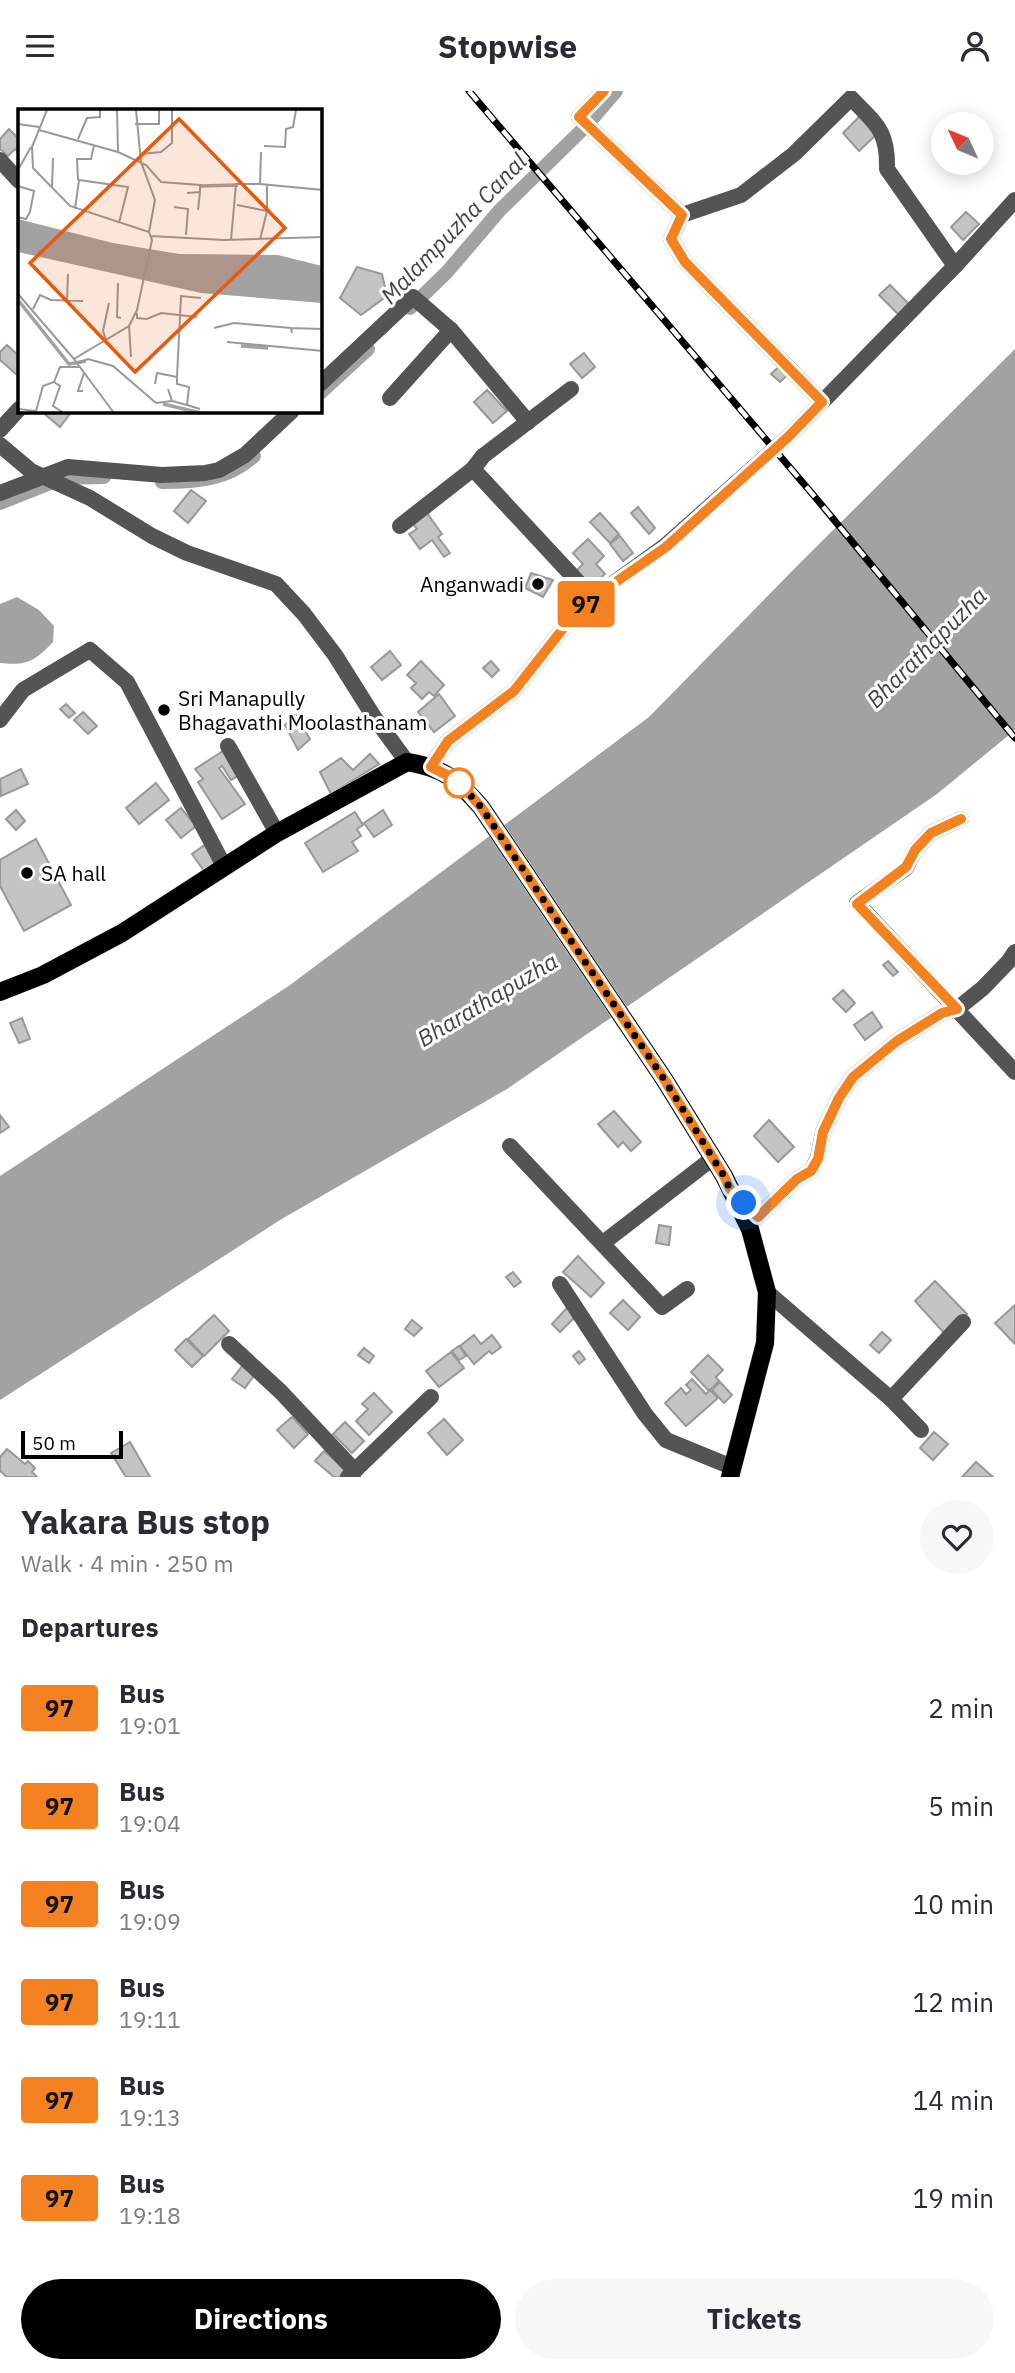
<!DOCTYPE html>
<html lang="en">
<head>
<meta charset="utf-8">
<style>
	body { margin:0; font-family:"IBM Plex Sans",sans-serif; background:#f7f7f7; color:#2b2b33; height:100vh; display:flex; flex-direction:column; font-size:26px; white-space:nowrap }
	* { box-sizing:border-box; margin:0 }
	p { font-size:23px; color:#7c7c81 }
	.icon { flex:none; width:38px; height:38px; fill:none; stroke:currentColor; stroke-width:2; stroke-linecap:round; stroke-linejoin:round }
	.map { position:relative; height:1386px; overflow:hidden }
	.side { display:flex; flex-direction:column; background:#fff; flex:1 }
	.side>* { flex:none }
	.badge { padding:0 14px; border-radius:5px; font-size:24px; line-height:46px }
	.needle { width:46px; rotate:314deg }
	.tools { position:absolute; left:931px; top:21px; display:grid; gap:14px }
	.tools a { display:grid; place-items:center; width:63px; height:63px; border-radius:50%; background:#fff; box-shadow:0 4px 18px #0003; font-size:35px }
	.scale { position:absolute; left:21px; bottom:18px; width:102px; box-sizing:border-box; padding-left:7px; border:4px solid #000; border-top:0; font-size:19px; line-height:24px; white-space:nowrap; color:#000; -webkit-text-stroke:5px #fff; paint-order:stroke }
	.you { position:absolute; width:35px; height:35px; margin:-18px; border:5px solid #fff; border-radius:50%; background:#1a73e8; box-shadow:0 0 0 10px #1a73e833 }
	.map>.badge { position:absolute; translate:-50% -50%; box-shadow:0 0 0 4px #fff }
	h2 { padding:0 21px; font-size:26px; line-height:63px }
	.round { display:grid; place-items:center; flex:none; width:74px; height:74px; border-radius:37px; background:#f7f7f7 }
	.headline { display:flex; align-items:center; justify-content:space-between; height:119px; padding:0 21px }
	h1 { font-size:33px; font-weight:700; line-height:52px }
	.cta { display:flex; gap:14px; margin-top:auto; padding:14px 21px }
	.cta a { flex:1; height:80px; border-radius:42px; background:#000; color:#fff; font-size:28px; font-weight:700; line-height:80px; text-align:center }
	.cta a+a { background:#f7f7f7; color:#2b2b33 }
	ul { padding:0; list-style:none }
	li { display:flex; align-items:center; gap:21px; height:98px; padding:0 21px }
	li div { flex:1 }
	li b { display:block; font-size:26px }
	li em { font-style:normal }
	li .badge { min-width:77px; font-weight:700; text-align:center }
	header { display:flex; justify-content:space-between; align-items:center; height:91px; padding:0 21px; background:#fff; font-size:32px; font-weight:700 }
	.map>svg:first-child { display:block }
</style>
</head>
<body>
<header><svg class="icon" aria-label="menu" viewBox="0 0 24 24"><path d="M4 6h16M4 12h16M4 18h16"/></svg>Stopwise<svg class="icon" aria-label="person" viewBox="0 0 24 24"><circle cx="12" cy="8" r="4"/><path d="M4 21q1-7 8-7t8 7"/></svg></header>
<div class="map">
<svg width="1015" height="1386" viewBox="0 0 1015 1386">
	<rect width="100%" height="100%" fill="#fff"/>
	<g fill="#a2a2a2">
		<polygon points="1015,258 1015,639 937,703 507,998 280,1129 0,1309 0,1085 290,894 649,626 798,474"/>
		<path d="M17 506 39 519 54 535 53 551C35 570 27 575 0 572V513Z"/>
	</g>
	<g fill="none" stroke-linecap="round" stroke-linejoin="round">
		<g stroke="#a2a2a2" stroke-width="14">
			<polyline points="410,217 447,181 500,119 587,34 616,0"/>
			<polyline points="320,302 368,258"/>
			<path d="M162 391C196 391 228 389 254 365"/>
			<polyline points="0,412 63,387 104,386"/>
		</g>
	</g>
	<g fill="#c4c4c4" stroke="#989898" stroke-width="2">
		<polygon points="862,23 879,41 859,60 843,42"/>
		<polygon points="9,38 19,48 19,59 18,61 15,58 8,65 0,58 0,48"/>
		<polygon points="966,121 979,133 963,149 951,136"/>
		<polygon points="357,176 382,183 387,205 361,224 340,207"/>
		<polygon points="890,194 910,214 900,225 879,204"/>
		<polygon points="7,254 19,265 19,279 16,283 0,269 0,261"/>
		<polygon points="584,262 595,276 582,287 570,273"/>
		<polygon points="786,269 795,277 780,291 771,283"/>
		<polygon points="487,299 507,320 493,332 474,311"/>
		<polygon points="41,320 72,320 60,336"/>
		<polygon points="191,399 206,410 188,432 174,420"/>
		<polygon points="638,416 655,437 649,443 631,422"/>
		<polygon points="427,422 442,443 438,446 450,462 444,466 432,449 420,458 409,443 417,438 413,433"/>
		<polygon points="600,422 619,443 610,452 590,431"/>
		<polygon points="620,445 633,462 623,470 610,453"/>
		<polygon points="588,448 604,465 596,473 605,483 591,495 576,480 583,473 573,462"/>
		<polygon points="531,482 553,489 543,506 525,497"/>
		<polygon points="390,560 401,574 382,589 371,576"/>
		<polygon points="421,570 444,594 434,605 429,601 422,608 411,597 416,592 407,584"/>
		<polygon points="491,570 499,579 492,586 483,577"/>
		<polygon points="439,603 455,625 434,641 418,621"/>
		<polygon points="66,613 75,622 69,627 60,618"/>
		<polygon points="83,621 97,635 88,643 74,629"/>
		<polygon points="296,624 310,648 298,659 285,634"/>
		<polygon points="226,658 242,682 231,689 222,675 219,677 245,713 222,728 198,691 203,688 195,678"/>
		<polygon points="370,663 379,673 331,703 320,681 341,667 353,679"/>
		<polygon points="21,678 28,693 1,705 0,688"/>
		<polygon points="156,692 169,709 139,733 126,717"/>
		<polygon points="181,717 196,735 181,747 166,729"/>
		<polygon points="16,719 25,730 16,739 6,728"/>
		<polygon points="383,719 392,734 374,746 364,732"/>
		<polygon points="355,721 363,734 357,738 361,745 352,751 358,760 323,781 305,752"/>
		<polygon points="36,748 71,814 24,840 0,795 0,769"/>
		<polygon points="206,753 219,770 204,780 192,763"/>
		<polygon points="888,870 898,881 893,885 883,874"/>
		<polygon points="843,899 855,912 846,921 833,908"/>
		<polygon points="872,921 882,936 865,949 854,934"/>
		<polygon points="22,927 30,948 19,952 10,932"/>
		<polygon points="614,1020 641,1051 631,1060 623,1051 618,1056 598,1033"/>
		<polygon points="0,1024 9,1036 0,1042"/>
		<polygon points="769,1029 794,1056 778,1071 754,1045"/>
		<polygon points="659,1134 671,1136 669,1154 656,1152"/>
		<polygon points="578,1165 604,1192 591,1206 563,1181"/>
		<polygon points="513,1181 521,1191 514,1196 506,1186"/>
		<polygon points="935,1190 967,1223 946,1244 915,1210"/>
		<polygon points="623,1209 640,1226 628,1239 610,1222"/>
		<polygon points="1015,1214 1015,1253 995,1232"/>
		<polygon points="567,1217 576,1225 560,1241 552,1233"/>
		<polygon points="214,1224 229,1240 204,1265 188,1248"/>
		<polygon points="412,1229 422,1237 414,1245 405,1238"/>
		<polygon points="882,1241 891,1249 879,1262 870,1254"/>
		<polygon points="474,1244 481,1253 492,1244 501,1256 492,1263 489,1260 474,1273 460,1255"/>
		<polygon points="186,1248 203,1265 192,1276 175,1259"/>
		<polygon points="459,1255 466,1265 459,1269 452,1260"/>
		<polygon points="364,1257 374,1265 369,1272 358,1264"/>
		<polygon points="579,1260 585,1268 579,1273 573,1265"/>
		<polygon points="451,1261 464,1277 439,1296 426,1280"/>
		<polygon points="708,1264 723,1279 716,1286 719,1290 709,1300 691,1281"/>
		<polygon points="243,1274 255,1283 245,1297 232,1288"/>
		<polygon points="692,1288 706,1303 710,1299 718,1307 686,1335 665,1312 681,1297 686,1303 691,1299 686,1294"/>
		<polygon points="720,1291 732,1304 724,1312 712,1299"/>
		<polygon points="374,1302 392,1321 369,1344 356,1330 368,1318 362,1313"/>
		<polygon points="292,1326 308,1343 294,1357 277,1339"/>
		<polygon points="444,1328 463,1349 447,1364 428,1342"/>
		<polygon points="345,1331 364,1350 352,1362 333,1343"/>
		<polygon points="934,1341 948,1353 933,1369 920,1357"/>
		<polygon points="130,1351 150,1386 126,1386 111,1362"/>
		<polygon points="7,1358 25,1373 28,1370 35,1377 32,1381 37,1386 7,1386 0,1380 0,1366"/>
		<polygon points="324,1360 346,1379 340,1386 334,1386 315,1370"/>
		<polygon points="976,1371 993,1386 962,1386"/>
	</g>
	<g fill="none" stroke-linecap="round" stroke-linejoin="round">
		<g stroke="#dbdbdb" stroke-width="19">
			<path id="major" d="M0 901 43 884 122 842 277 742 407 671C445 677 456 688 481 716L664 988 724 1085 750 1138 767 1201 765 1252 730 1386"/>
		</g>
		<g stroke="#545454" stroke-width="16">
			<polyline points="604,0 579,26 682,124 671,148 685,171 822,311"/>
			<polyline points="0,69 19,90"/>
			<path d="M682 124 741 104 794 63 851 7C876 33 888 39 887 78L955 175"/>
			<polyline points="320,293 413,206 451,239"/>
			<polyline points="390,307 451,239 528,331"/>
			<polyline points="0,339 19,318"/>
			<polyline points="0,354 31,380 90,407 152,445 187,462 276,493 304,523 335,564 374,626 407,671"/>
			<polyline points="473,378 483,365 571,298"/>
			<polyline points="0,402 68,376 162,384 205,382 219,379 245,364 292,320"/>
			<polyline points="400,435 473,378 593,507"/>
			<polyline points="0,629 23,599 90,559 127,591 224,775"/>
			<polyline points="228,655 277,742"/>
			<polyline points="431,676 448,650 514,600 569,530 593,507 665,455 788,346 955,175 1015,109"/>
			<polyline points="961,728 931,742 915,759 906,777 857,812 1015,981"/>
			<polyline points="510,1055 662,1216 687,1198"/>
			<polyline points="736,1105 758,1126 797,1088 811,1080 818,1067 823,1041 839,1007 853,986 897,950 942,922 957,918 983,897 1009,870 1015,861"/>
			<polyline points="603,1152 713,1067"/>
			<polyline points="560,1193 645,1323 666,1349 732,1376"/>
			<polyline points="767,1201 891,1308 921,1339"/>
			<polyline points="229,1253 281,1301 355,1380"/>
			<polyline points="891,1308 963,1231"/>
			<polyline points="348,1386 431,1306"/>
		</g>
		<use href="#major" stroke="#000" stroke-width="18"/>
		<g stroke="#000" stroke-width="7">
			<polyline id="rail" points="469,0 815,406 1015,647"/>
		</g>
		<use href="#rail" stroke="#fff" stroke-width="4.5" stroke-dasharray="13" stroke-linecap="butt"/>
	</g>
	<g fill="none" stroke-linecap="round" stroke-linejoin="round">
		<g stroke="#fff" stroke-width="16">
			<polyline id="line" points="604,0 579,26 682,124 671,148 685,171 822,311 788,346 666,456 593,507 581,518 569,530 514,600 448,650 431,676 457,689 481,716 664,988 724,1085 730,1098 758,1126 797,1088 811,1080 818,1068 823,1041 839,1007 853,986 897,950 942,922 957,918 857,813 906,776 915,759 931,742 961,728"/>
		</g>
		<use href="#line" stroke="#f58220" stroke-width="10"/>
		<polyline stroke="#000" stroke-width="7" stroke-dasharray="0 12.6" points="459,692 457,689 481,716 664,988 724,1085 730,1098 744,1112"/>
	</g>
	<g fill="#000" stroke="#fff" stroke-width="2.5">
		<circle cx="538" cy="493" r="7"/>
		<circle cx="164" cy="619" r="7"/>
		<circle cx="27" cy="782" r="7"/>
	</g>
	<circle fill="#fff" stroke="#f58220" stroke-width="3.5" cx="459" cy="692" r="14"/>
	<g text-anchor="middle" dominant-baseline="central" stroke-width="6" stroke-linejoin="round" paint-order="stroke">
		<g font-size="21" fill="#000" stroke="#fff" text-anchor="start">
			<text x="524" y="493" text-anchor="end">Anganwadi</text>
			<text x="178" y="607">Sri Manapully<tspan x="178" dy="24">Bhagavathi Moolasthanam</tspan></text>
			<text x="41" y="782">SA hall</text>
		</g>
		<g font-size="23" font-style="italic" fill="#434343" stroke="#fff">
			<text transform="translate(453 137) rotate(-46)">Malampuzha Canal</text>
			<text transform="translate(926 556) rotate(-45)">Bharathapuzha</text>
			<text transform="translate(487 908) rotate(-31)">Bharathapuzha</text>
		</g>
	</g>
	<g transform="translate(18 18)">
		<rect width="304" height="304" fill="#fff"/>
		<path d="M0 110 95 134 161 145 260 146 304 157V194L183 184 0 143Z" fill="#a2a2a2"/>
		<path fill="none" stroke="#a2a2a2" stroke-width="3.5" d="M182 77 220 76M0 191 51 255 68 252M223 237 250 239M145 295 183 304"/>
		<path fill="none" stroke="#999" stroke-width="2" d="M29 1 14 38 15 59 52 97 131 123 134 131 119 201 111 217 56 250 96 304M99 1 100 43M118 1 123 53 137 91 131 123M0 15 21 18M117 15H141V1M21 21 100 43 128 56 143 73 182 76V83M60 30 69 9 82 8V1M246 37 267 38 268 20 275 18 278 1M243 43 242 75 305 81M123 45 143 43 154 34V1M0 61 13 38M60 71 59 50H73L76 36M249 75V102M0 77 16 82 12 103 8 110 0 108M34 78 35 49M169 84 182 83 180 101M219 96 249 102 242 131M156 98 170 100 168 126M57 100 61 71 110 78 101 114M133 127 206 131 305 128M213 131 218 75H242M100 174 99 208 103 209M0 185 56 250M49 192 50 165M15 200 22 186 33 191 65 192M119 204V209L129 210 143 204 179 208M111 217 113 248M196 219 216 214 273 219M274 224 273 219 305 220M88 231 85 222 91 194M209 233 305 242M59 254 70 250 95 257 138 294 154 292M36 273 42 277 35 297 46 304M137 275 139 264 159 268M150 280 154 292 169 296M65 282H60L66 264M0 300 18 302 25 277 36 273 42 258H62M182 300 169 296 171 278 159 275V268L163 187 183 189"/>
		<path fill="#e8590c" fill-opacity="0.15" stroke="#e8590c" stroke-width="3.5" d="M161 10 267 119 117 263 12 154Z"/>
		<rect width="304" height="304" fill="none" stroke="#000" stroke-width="3.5"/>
	</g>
</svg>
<div class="tools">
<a><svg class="needle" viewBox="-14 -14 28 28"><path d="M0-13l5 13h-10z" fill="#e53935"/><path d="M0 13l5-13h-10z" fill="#7c7c81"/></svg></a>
</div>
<div class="scale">50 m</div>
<div class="you" style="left:744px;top:1112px"></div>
<b class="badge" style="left:586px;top:513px;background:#f58220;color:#111">97</b>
</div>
<section class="side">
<div class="headline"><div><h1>Yakara Bus stop</h1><p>Walk · 4 min · 250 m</p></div><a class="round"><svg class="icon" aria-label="heart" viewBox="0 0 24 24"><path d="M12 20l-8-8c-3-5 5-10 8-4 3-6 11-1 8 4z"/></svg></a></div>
<h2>Departures</h2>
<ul>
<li><span class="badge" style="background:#f58220;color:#111">97</span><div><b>Bus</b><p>19:01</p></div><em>2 min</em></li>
<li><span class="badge" style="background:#f58220;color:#111">97</span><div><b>Bus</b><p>19:04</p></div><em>5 min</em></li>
<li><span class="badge" style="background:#f58220;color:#111">97</span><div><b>Bus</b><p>19:09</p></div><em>10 min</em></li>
<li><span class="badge" style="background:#f58220;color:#111">97</span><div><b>Bus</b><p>19:11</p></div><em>12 min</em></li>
<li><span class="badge" style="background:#f58220;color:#111">97</span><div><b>Bus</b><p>19:13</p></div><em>14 min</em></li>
<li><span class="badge" style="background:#f58220;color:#111">97</span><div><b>Bus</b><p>19:18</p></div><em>19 min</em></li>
</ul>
<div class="cta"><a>Directions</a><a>Tickets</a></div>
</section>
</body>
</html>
